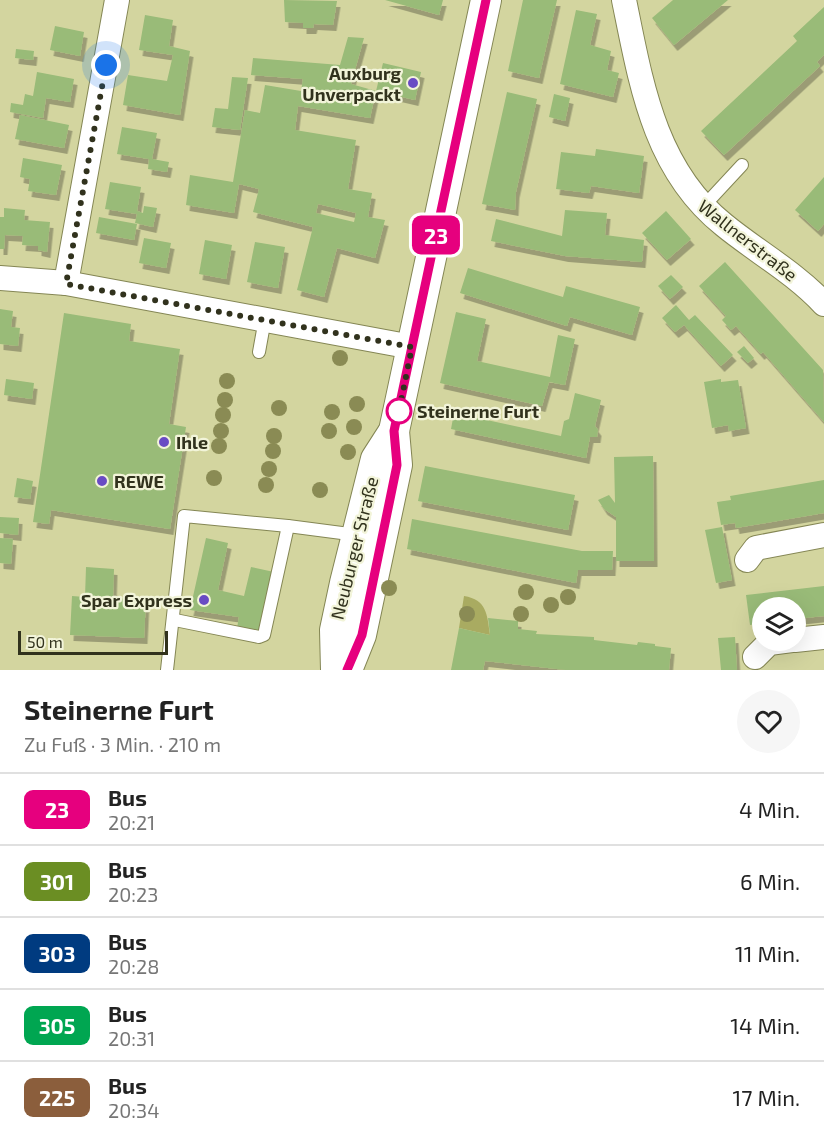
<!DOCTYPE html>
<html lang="de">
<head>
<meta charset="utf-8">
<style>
	body { margin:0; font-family:"Exo 2",sans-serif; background:#f6f6f6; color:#222; height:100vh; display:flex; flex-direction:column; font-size:22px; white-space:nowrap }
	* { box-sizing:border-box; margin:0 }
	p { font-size:20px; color:#767676 }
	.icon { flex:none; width:33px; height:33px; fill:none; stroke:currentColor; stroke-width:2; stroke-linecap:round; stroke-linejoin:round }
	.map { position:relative; height:670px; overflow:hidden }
	.side { display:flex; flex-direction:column; background:#fff; flex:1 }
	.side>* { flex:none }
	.badge { padding:0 12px; border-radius:9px; font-size:21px; line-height:39px }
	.fabs { position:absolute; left:752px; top:597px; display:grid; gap:12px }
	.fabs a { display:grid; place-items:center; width:54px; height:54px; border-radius:50%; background:#fff; box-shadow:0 6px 24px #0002; font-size:30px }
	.scale { position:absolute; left:18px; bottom:15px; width:150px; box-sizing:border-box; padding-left:6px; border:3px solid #31321d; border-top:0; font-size:16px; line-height:21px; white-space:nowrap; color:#31321d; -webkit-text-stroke:4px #f2f4d9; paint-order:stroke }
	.you { position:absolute; width:30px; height:30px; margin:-15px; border:4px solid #fff; border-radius:50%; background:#1a73e8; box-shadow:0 0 0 9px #1a73e833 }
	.map>.badge { position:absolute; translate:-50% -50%; box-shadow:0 0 0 3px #fff }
	.round { display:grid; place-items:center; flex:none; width:63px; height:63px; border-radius:32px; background:#f6f6f6 }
	.overview { display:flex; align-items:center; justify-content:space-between; height:102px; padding:0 24px }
	h1 { font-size:28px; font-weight:700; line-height:45px }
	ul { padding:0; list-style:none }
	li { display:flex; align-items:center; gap:18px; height:72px; padding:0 24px; border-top:2px solid #e0e0e0 }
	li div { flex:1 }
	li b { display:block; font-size:22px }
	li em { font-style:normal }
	li .badge { min-width:66px; font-weight:700; text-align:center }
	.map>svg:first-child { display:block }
</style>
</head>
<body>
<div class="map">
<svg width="824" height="670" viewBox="0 0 824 670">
	<defs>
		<filter id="shadow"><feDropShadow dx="3.5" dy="6" stdDeviation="0" flood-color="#0004"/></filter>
	</defs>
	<rect width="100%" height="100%" fill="#d3d59f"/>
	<path fill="#a9ab61" d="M464 596C487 600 487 614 490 635L459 628Z"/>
	<g fill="#99bb78" fill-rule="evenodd" filter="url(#shadow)">
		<polygon points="284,0 337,1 333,25 314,24 313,28 303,28 303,23 285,22"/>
		<polygon points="385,0 443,0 439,15"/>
		<polygon points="523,0 557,0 539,78 508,71"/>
		<polygon points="673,0 728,0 674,45 652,18"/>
		<polygon points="824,7 824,55 817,62 820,66 724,155 701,131 797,41 793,36"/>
		<polygon points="576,10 597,14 590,45 611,51 607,70 619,73 613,97 560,84"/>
		<polygon points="145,15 173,20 169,46 190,51 180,115 123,105 128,75 167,81 173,55 139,50"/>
		<polygon points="55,26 84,32 80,56 50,50"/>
		<path d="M348 37 364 38 351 84 376 91 383 63 421 72 415 100 376 91 370 118 298 106 295 130 356 140 348 189 372 193 368 217 385 220 375 258 337 248 324 297 297 290 313 227 253 212 259 189 239 184 234 213 186 205 190 175 233 182 245 110 260 113 265 85 301 91 303 79 251 75 253 58 340 65ZM318 204 356 213 354 222 316 213Z"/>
		<polygon points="16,49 34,51 33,60 15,58"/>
		<polygon points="37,72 74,79 70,102 46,98 43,118 10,112 11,103 23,105 25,94 33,96"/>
		<polygon points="232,77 248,78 240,130 212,127 215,108 228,109"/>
		<polygon points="507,92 537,99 516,192 515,210 482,204"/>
		<polygon points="554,94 570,98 565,121 549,117"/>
		<polygon points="20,115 69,125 64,148 15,139"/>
		<polygon points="122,127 157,133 152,159 169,162 167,172 148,169 149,159 117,154"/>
		<polygon points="596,149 644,156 639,193 591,186 589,193 556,189 561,152 595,156"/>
		<polygon points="23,158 62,165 56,195 28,191 30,179 20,177"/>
		<polygon points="824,177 824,224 818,231 795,210"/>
		<polygon points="110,182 141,187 137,211 143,213 144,206 157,208 153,227 135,223 137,214 105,209"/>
		<polygon points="4,208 25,210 24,220 50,222 47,252 38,250 38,246 22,245 23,236 5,235 4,249 0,249 0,217 4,217"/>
		<polygon points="565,210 607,213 605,235 644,240 642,262 565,256 491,241 496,219 562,236"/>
		<polygon points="666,211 691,239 667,260 642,233"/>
		<polygon points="99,217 137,224 134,240 96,233"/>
		<polygon points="144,238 171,243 166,268 139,263"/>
		<polygon points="205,240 232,245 226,279 199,274"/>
		<polygon points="255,242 285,247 278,288 247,282"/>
		<polygon points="725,262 823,370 824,422 763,352 761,354 736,326 731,330 722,320 726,316 699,286"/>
		<polygon points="468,268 563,297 566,286 640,307 632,335 570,317 567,326 460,293"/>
		<polygon points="671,275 683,287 670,299 658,286"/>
		<polygon points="676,305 689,320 695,315 733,355 721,366 684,325 675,332 662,318"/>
		<polygon points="0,309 13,311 11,327 20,328 18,346 0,344"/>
		<polygon points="456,312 486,319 477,361 550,377 558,335 575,339 565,385 549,382 542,406 440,383"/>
		<polygon points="64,313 131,324 129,341 180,349 169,424 186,427 170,529 51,510 49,524 33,522"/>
		<polygon points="744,346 754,358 748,363 737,352"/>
		<polygon points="6,379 34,383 32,399 4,395"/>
		<polygon points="721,379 721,382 738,380 746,428 729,431 728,425 712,428 704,382"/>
		<polygon points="575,393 601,400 595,426 598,430 597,437 590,437 586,458 451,429 454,413 561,436 564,421 569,419"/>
		<polygon points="653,456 654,561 616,561 616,517 604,509 598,500 609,495 615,503 614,457"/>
		<polygon points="425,466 575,495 568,530 418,501"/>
		<polygon points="17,478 33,481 30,499 14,497"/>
		<polygon points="824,480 824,513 736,528 735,523 721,525 717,502 731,500 730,496"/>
		<polygon points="0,517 19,518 18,535 0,533"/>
		<polygon points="412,519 582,551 613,551 612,570 578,570 576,583 407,549"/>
		<polygon points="722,527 732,580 716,583 705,530"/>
		<polygon points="0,538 13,539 11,564 0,563"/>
		<polygon points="206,538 228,543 218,590 244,596 251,567 274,572 261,633 237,628 239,617 190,610"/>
		<polygon points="86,567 114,569 113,598 146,599 144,638 70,635 72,596 85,597"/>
		<polygon points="824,586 824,616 795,619 795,608 762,608 762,623 750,625 746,595"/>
		<polygon points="488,618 518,621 518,629 537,631 536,634 594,637 594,640 637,645 638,642 655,644 655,646 671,648 669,670 566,670 485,661 483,670 451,670 459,628 490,635"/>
		<polygon points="735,637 737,670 721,670 718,638"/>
	</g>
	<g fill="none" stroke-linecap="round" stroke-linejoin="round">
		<g stroke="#848654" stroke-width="14">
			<g id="service">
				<polyline points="703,207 742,165"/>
				<polyline points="259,352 265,319"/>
				<polyline points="175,620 259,637 264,635 288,526"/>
				<polyline points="167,670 184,516 288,526 357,535"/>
			</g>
		</g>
		<g stroke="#848654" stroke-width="26">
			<g id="minor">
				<path d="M624 0C641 83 654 169 724 225 757 252 794 272 824 304"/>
				<polyline points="0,278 66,283 412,347"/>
				<polyline points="66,283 117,0"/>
				<polyline points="747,560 756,548 824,535"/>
				<polyline points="795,640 824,637"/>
				<polyline points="755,657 769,643 792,640"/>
			</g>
		</g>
		<g stroke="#848654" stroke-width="32">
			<g id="tertiary">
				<polyline points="336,670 335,630 345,583 376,459 394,431 486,0"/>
				<polyline points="347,670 361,635 397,465 394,431"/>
			</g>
		</g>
		<use href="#service" stroke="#fff" stroke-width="12"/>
		<use href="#minor" stroke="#fff" stroke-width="24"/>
		<use href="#tertiary" stroke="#fff" stroke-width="30"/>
	</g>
	<g fill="#8a8b54">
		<circle cx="340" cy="358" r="8"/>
		<circle cx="227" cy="381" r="8"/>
		<circle cx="225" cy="400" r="8"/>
		<circle cx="357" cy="404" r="8"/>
		<circle cx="279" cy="408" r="8"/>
		<circle cx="332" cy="412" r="8"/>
		<circle cx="223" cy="415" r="8"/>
		<circle cx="354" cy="427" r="8"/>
		<circle cx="221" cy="431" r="8"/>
		<circle cx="329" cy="431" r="8"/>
		<circle cx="274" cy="436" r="8"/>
		<circle cx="219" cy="446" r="8"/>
		<circle cx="273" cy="451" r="8"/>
		<circle cx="348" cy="452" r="8"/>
		<circle cx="269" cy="469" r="8"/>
		<circle cx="214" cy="478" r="8"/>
		<circle cx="266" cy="485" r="8"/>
		<circle cx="320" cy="490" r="8"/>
		<circle cx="389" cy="588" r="8"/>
		<circle cx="526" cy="592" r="8"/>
		<circle cx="568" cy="597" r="8"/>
		<circle cx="551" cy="605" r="8"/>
		<circle cx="467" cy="614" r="8"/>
		<circle cx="521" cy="614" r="8"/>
	</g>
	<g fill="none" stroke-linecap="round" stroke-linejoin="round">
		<g stroke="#fff" stroke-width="14">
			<polyline id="line" points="347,670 362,635 397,465 394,431 486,0"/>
		</g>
		<use href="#line" stroke="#e6007e" stroke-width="9"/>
		<polyline stroke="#31321d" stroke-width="6" stroke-dasharray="0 10.8" points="106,65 66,284 412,347 399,411"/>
	</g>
	<g fill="#694bc4" stroke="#f2f4d9" stroke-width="2">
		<circle cx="413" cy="83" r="6"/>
		<circle cx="164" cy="442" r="6"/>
		<circle cx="102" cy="481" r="6"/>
		<circle cx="204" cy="600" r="6"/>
	</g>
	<circle fill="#fff" stroke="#e6007e" stroke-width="3" cx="399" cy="411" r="12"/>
	<g text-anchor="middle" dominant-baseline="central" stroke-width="4.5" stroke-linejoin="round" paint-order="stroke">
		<g font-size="18" font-weight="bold" fill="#31321d" stroke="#f2f4d9" text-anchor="end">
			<text x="401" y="73">Auxburg<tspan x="401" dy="21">Unverpackt</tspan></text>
			<text x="176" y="442" text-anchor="start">Ihle</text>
			<text x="114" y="481" text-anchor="start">REWE</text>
			<text x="192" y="600">Spar Express</text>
		</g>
		<g font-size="18" fill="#31321d" stroke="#f2f4d9">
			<text transform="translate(748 240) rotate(38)">Wallnerstraße</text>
			<text transform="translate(354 548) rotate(-76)">Neuburger Straße</text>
		</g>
		<g font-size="18" font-weight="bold" fill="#31321d" stroke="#f2f4d9" text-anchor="start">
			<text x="417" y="411">Steinerne Furt</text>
		</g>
	</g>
</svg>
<div class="fabs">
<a><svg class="icon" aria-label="layers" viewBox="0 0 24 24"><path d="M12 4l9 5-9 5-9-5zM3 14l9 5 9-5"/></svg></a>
</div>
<div class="scale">50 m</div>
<div class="you" style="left:106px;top:65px"></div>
<b class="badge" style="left:436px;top:235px;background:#e6007e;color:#fff">23</b>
</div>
<section class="side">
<div class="overview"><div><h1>Steinerne Furt</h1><p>Zu Fuß · 3 Min. · 210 m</p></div><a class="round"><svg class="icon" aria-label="heart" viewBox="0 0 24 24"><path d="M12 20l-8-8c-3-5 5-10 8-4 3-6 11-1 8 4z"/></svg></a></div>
<ul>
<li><span class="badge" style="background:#e6007e;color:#fff">23</span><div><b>Bus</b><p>20:21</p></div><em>4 Min.</em></li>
<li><span class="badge" style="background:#6b8e23;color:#fff">301</span><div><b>Bus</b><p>20:23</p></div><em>6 Min.</em></li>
<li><span class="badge" style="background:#003b80;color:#fff">303</span><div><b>Bus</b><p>20:28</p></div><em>11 Min.</em></li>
<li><span class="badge" style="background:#00a651;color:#fff">305</span><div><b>Bus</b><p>20:31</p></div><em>14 Min.</em></li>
<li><span class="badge" style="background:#8b5e3c;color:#fff">225</span><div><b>Bus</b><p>20:34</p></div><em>17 Min.</em></li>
</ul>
</section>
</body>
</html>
